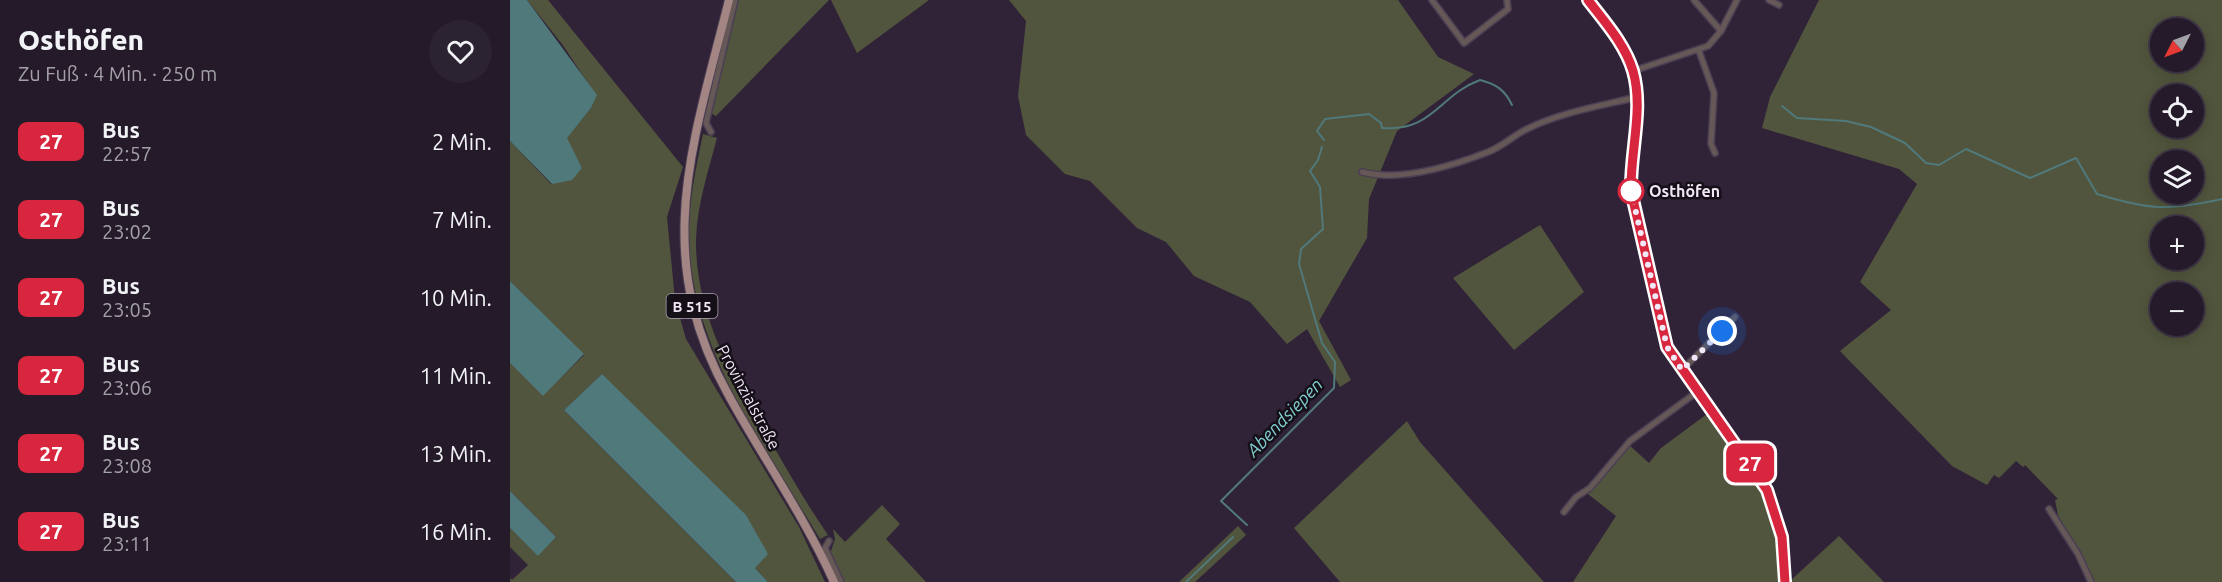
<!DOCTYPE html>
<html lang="de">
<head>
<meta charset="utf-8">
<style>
	body { margin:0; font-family:Ubuntu,sans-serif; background:#2c2332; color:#f1f3f6; height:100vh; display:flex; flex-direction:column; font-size:22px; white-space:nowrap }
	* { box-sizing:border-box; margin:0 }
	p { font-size:20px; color:#a3a1a8 }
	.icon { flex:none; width:33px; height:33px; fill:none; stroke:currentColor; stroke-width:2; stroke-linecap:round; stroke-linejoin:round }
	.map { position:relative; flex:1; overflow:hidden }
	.drawer { display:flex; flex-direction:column; background:#241a2a; width:510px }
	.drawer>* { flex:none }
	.badge { padding:0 12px; border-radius:9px; font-size:21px; line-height:39px }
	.needle { width:39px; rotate:228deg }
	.tools { position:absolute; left:1640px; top:18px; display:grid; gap:12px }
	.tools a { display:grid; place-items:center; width:54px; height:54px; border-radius:50%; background:#241a2a; box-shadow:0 3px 15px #0003,0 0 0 2px #413847; font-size:30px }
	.you { position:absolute; width:30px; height:30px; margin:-15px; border:4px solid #fff; border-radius:50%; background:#1a73e8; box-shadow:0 0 0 9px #1a73e833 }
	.map>.badge { position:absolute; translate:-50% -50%; box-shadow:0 0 0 3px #fff }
	.round { display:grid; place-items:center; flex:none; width:63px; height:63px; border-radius:32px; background:#2c2332 }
	.summary { display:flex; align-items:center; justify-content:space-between; height:102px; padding:0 18px }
	h1 { font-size:28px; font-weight:800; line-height:45px }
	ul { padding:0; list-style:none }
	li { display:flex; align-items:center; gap:18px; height:78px; padding:0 18px }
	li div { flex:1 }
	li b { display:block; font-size:22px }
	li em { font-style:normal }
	li .badge { min-width:66px; font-weight:700; text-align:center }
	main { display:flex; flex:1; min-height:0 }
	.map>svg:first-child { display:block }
</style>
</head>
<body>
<main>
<section class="drawer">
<div class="summary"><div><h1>Osthöfen</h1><p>Zu Fuß · 4 Min. · 250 m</p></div><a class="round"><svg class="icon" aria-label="heart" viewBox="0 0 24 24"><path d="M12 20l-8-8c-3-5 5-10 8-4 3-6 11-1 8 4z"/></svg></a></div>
<ul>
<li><span class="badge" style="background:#d7263d;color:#fff">27</span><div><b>Bus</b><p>22:57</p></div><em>2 Min.</em></li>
<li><span class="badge" style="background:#d7263d;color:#fff">27</span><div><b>Bus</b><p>23:02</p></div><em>7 Min.</em></li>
<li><span class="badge" style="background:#d7263d;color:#fff">27</span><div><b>Bus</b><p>23:05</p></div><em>10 Min.</em></li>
<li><span class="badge" style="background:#d7263d;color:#fff">27</span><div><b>Bus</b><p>23:06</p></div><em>11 Min.</em></li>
<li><span class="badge" style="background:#d7263d;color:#fff">27</span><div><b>Bus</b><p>23:08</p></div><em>13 Min.</em></li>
<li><span class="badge" style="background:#d7263d;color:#fff">27</span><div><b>Bus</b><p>23:11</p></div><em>16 Min.</em></li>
</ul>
</section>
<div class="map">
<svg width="1712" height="582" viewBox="0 0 1712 582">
	<rect width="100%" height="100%" fill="#302338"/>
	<g fill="#52553d" fill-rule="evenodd">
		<polygon points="17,0 38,0 173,167 157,217 165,300 176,339 289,527 315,582 258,582 245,568 92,374 54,410 226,582 0,582 0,578 2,580 18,565 0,547 0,528 28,555 46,537 0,491 0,363 33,395 74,355 0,281 0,141 41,184 72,168 56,138 81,108 86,95 52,44"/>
		<polygon points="225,0 319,0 206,116 199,112"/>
		<polygon points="321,0 419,0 347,53"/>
		<polygon points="499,0 888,0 928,57 964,74 887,131 859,199 857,238 809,321 841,380 830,387 797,329 777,344 740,302 684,276 656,242 627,228 580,181 555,174 516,135 508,96 516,21"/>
		<path d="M1309 0H1712V582H1583L1548 515 1545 500 1548 499 1515 465 1513 467 1506 461 1489 478 1484 475 1477 485 1442 466 1330 351 1381 310 1350 282 1407 184 1389 169 1252 128 1260 97ZM1650 28H1683V62H1650ZM1650 94H1683V128H1650ZM1650 160H1683V194H1650ZM1650 226H1683V260H1650ZM1650 292H1683V326H1650Z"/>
		<path d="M193 134 207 138C198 172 187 205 186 240 185 319 229 390 268 454 284 482 300 509 318 535L310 539C254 445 179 348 179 233 179 200 186 167 193 134Z"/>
		<polygon points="1030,225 1074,292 1004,350 943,278"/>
		<path d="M1197 414C1223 448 1256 483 1265 526 1269 544 1269 563 1271 582H1063L1106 516 1078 494 1119 445 1139 463 1151 448Z"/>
		<polygon points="897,421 910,442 1034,582 830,582 784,528"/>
		<polygon points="372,505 390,524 376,539 416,582 331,582 319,557 325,539 323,529 335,542"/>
		<polygon points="728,526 736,535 685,582 669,582"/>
		<polygon points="1329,536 1374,582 1280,582 1280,581"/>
	</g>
	<g fill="#50797b">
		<polygon points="0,0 17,0 87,95 81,108 57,138 72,168 62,180 42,184 0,141"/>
		<polygon points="0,281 74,354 33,396 0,363"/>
		<polygon points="92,374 236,515 258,554 245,568 258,582 226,582 54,410"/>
		<polygon points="0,491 46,537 28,556 0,528"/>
	</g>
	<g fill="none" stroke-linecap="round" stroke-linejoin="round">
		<g stroke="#50797b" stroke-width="2">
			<path d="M1272 106 1287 118 1336 121 1361 127 1395 143 1416 163 1429 165 1456 149 1520 178 1566 158 1587 194C1640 210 1657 211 1712 199"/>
			<path d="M814 140 807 131 815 119 859 114 871 123 872 128C923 132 929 95 970 80 986 84 995 90 1002 105"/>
			<polyline points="737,525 711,501 824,388 825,362 812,343 789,264 791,249 813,229 810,187 800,171 808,160 812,147"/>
			<polyline points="676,582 723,537"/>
		</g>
		<g stroke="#4b3f53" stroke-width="8">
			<g id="street">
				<polyline points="922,0 954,43 998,9 997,0"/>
				<path d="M1078 0C1094 22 1115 44 1123 71 1134 109 1120 152 1121 191L1157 347 1257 491 1272 537 1275 582"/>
				<polyline points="1184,0 1211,31"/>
				<polyline points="1259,0 1269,5"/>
				<polyline points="1189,51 1204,93 1201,144 1205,153"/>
				<polyline points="1123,71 1198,46 1211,31 1227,0"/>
				<polyline points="201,132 196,123 225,0"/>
				<path d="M852 172C890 182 942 166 978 152 992 147 1004 135 1017 129 1051 112 1091 106 1127 97"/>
				<polyline points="1172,370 1225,317"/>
				<polyline points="1539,509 1568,554 1581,582"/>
				<polyline points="1054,512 1066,497 1080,488 1120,441 1187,392"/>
				<polyline points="319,541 315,548 331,582"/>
			</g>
		</g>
		<g stroke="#4b3f53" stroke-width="10">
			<path id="primary" d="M219 0C183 144 140 256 219 396 253 458 295 517 324 582"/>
		</g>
		<use href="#street" stroke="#665857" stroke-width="5"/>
		<use href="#primary" stroke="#a38683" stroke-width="8"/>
	</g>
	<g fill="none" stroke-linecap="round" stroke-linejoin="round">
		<g stroke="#fff" stroke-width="14">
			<path id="line" d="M1078 0C1094 21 1115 44 1123 71 1134 109 1120 152 1121 191L1157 347 1257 490 1272 537 1275 582"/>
		</g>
		<use href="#line" stroke="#d7263d" stroke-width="9"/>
		<polyline stroke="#f0e8f6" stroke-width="6" stroke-dasharray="0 10.8" points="1121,191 1157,347 1172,370 1212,331"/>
	</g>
	<circle fill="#fff" stroke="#d7263d" stroke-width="3" cx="1121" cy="191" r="12"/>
	<g text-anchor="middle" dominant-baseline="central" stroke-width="5" stroke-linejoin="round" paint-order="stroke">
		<rect fill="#150f18" stroke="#aea7b3" stroke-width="1.5" x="156.5" y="294" width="51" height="24" rx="4.5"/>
		<g font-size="15" font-weight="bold" fill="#f0e8f6">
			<text x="182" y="306">B 515</text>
		</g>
		<g font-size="16" font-weight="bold" fill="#f0e8f6" stroke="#150f18" text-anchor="start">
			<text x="1139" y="191">Osthöfen</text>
		</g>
		<g font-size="16" fill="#f0e8f6" stroke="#150f18">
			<text transform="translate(239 397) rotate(62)">Provinzialstraße</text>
		</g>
		<g font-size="18" font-style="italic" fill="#81ced1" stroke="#150f18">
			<text transform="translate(774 417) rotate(-46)">Abendsiepen</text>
		</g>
	</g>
</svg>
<div class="tools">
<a><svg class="needle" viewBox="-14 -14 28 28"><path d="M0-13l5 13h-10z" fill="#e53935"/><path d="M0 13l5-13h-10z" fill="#a3a1a8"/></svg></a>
<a><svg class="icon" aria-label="locate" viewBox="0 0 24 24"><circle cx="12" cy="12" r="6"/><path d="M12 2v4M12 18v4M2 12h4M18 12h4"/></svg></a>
<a><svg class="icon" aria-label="layers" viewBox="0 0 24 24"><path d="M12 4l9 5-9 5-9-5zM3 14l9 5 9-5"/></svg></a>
<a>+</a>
<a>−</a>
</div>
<div class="you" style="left:1212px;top:331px"></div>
<b class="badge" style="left:1240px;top:463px;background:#d7263d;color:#fff">27</b>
</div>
</main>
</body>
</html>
